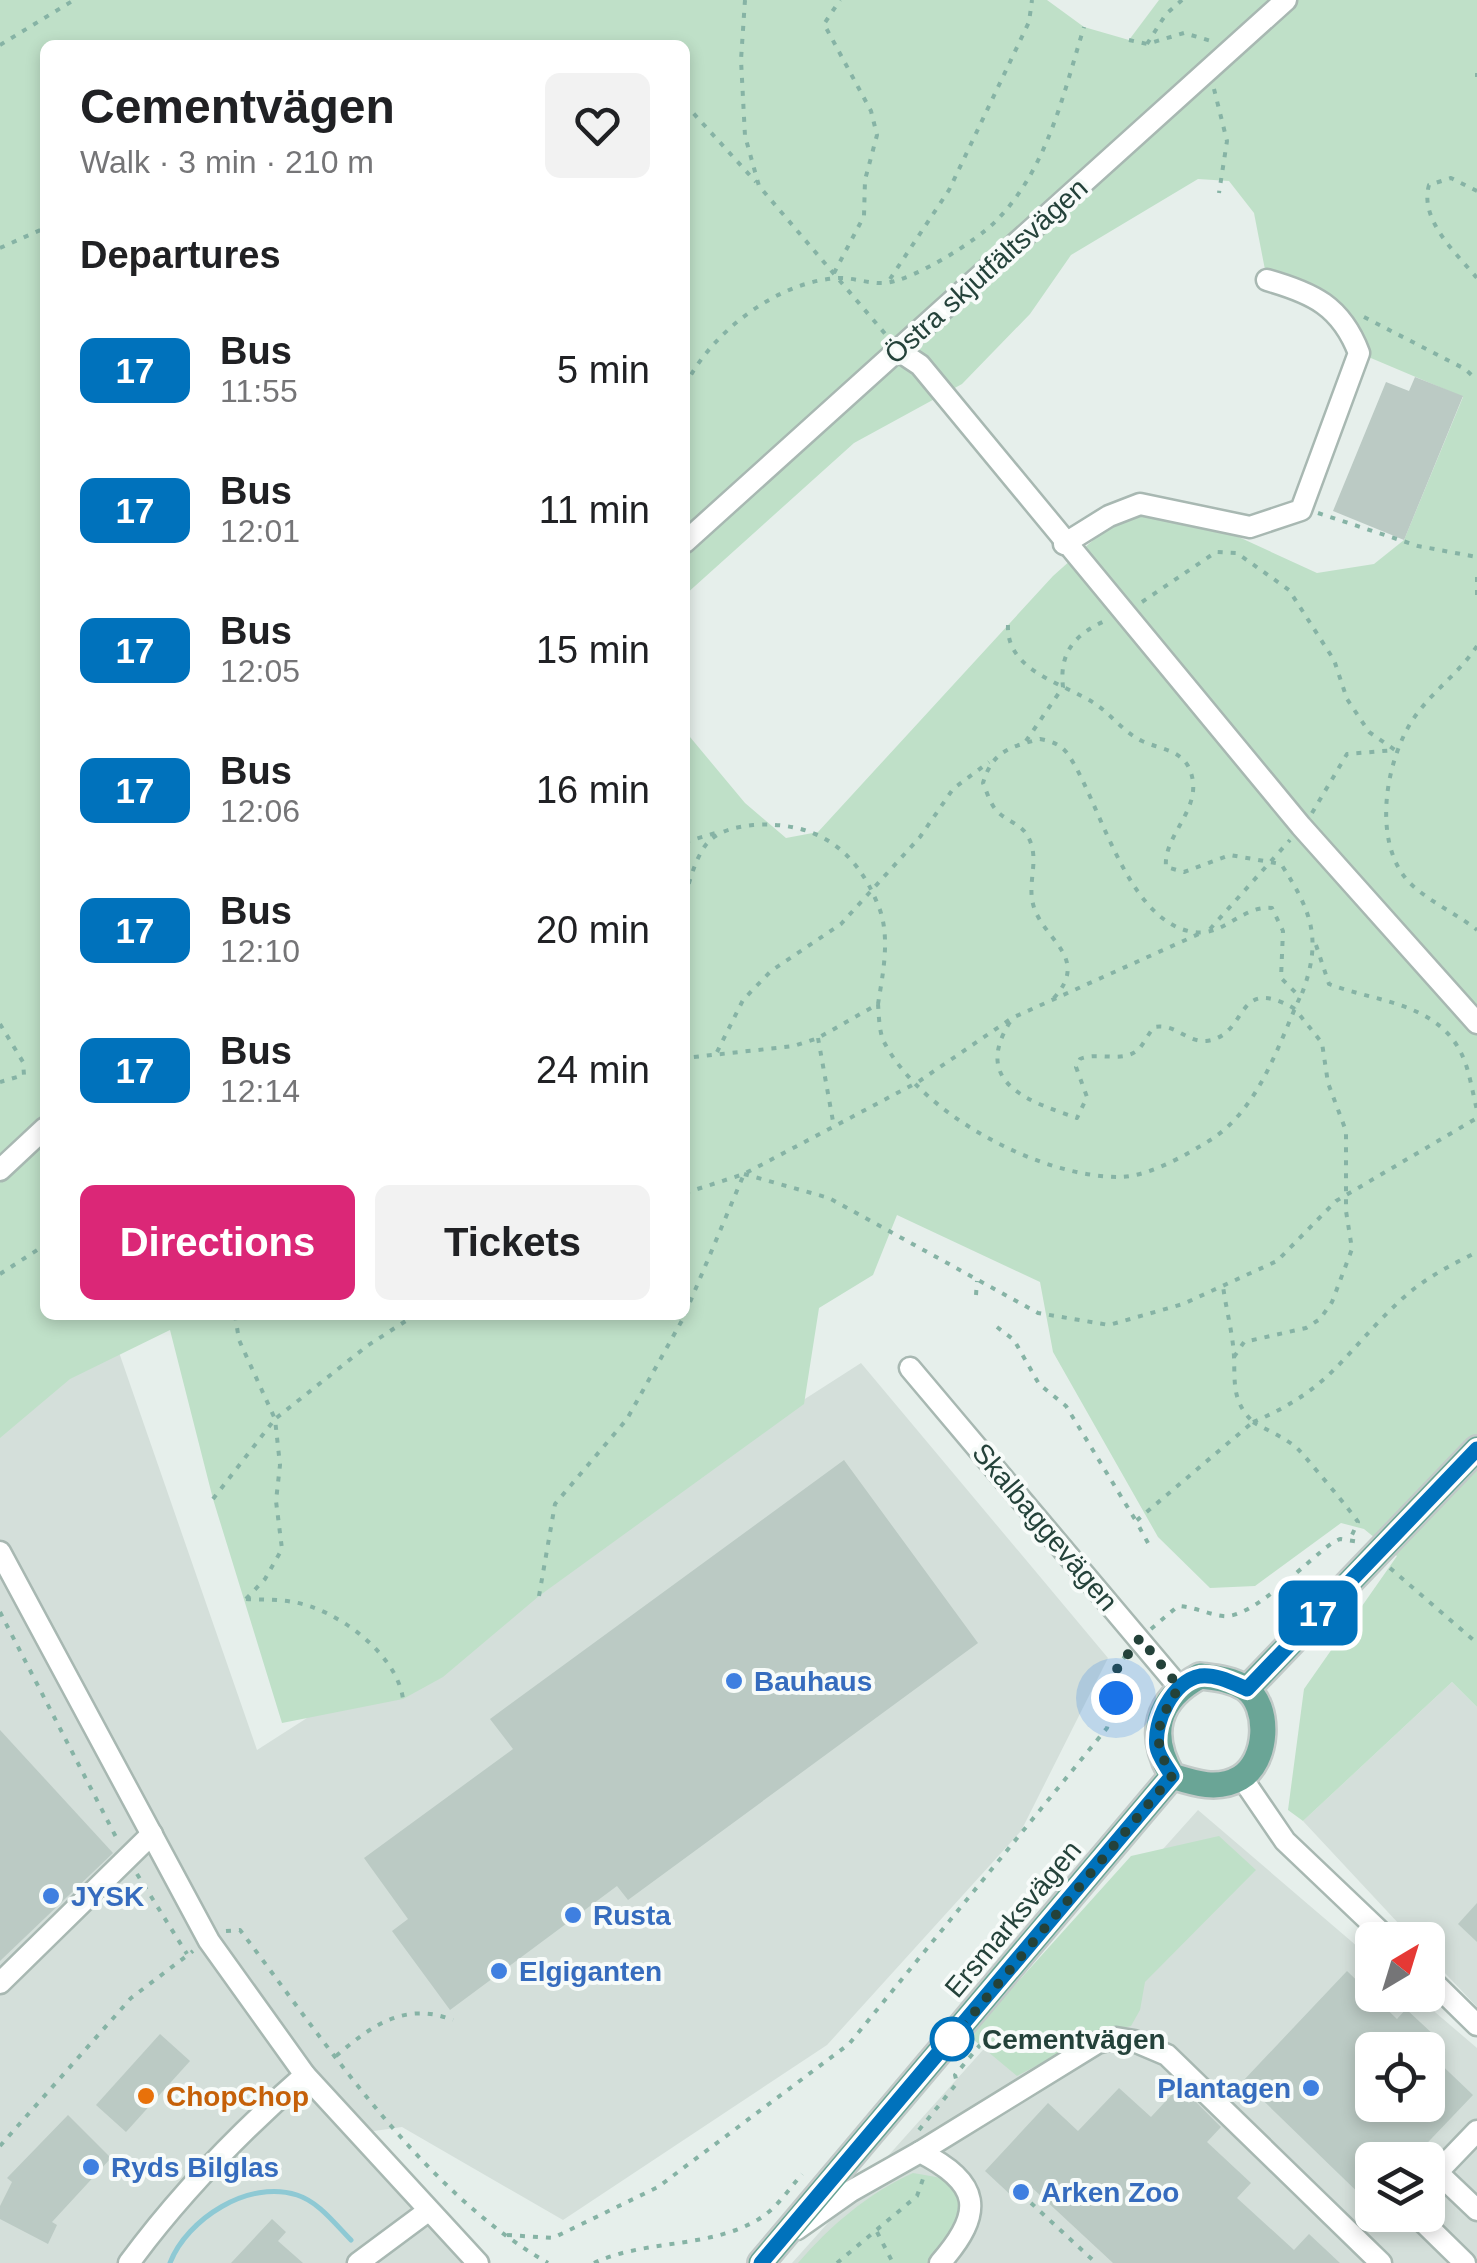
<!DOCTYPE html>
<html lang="en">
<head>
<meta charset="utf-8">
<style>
	body { margin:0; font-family:Helvetica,sans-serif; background:#f2f2f2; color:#202124; height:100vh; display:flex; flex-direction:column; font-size:38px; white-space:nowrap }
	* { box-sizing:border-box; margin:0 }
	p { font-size:32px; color:#757577 }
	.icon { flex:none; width:55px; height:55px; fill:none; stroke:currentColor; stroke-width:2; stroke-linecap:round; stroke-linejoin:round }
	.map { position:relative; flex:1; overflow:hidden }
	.sheet { position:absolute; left:40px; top:40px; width:650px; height:1280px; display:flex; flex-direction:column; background:#fff; border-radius:15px; box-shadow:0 5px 15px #0003 }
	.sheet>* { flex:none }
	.badge { padding:0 20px; border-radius:15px; font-size:35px; line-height:65px }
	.needle { width:65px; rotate:38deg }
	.fabs { position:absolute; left:1355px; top:1922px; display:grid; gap:20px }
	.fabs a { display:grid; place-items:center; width:90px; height:90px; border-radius:15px; background:#fff; box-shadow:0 5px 15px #0003; font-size:50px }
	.you { position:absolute; width:50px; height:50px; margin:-25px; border:8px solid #fff; border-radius:50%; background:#1a73e8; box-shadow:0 0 0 15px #1a73e833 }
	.map>.badge { position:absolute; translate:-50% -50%; box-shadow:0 0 0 5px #fff }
	h2 { padding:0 40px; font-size:38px; line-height:90px }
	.round { display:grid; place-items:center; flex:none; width:105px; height:105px; border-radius:15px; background:#f2f2f2 }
	.head { display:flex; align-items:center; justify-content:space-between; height:170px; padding:0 40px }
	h1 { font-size:48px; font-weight:700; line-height:75px }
	.cta { display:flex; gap:20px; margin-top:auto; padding:20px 40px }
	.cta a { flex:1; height:115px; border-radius:15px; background:#db2777; color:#fff; font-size:40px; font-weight:700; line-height:115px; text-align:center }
	.cta a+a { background:#f2f2f2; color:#202124 }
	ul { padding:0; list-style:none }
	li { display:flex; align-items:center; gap:30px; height:140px; padding:0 40px }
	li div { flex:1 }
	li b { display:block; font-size:38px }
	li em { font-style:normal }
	li .badge { min-width:110px; font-weight:700; text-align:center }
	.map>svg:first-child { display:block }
</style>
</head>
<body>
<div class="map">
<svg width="1477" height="2263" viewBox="0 0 1477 2263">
	<rect width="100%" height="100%" fill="#e6efeb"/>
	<g fill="#d4dfda" fill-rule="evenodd">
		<polygon points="106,1315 257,1750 861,1363 1108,1658 1021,1831 827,2045 563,2220 402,2127 360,2133 478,2263 0,2263 0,1359"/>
		<polygon points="1452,1682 1477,1707 1477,2007 1428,1955 1428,1940 1414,1940 1303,1821"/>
		<path d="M1198 1810 1372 1959V1995H1415L1477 2048V2263H792ZM1372 2050H1428V2105H1372ZM1372 2160H1428V2215H1372Z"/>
	</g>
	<g fill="#bfe0c8" fill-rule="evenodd">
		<path d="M0 0H1047L1084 27 1129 40 1159 0H1477V1707L1452 1682 1303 1821 1288 1810 1304 1689 1397 1556 1364 1529 1341 1523 1255 1586 1210 1588 1158 1537 1053 1352 1040 1282 897 1215 873 1275 819 1308 804 1404 539 1596 443 1677 403 1699 282 1723 213 1499 170 1330 70 1379 0 1438ZM45 45H685V595L854 443 962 384 1030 314 1071 255 1198 179 1229 181 1254 213 1267 280 1350 330 1359 353 1463 397 1404 540 1374 564 1317 573 1230 533 1162 516 1119 517 1053 576 818 832 786 838 745 803 685 731V1315H45Z"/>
		<polygon points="1219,1836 1256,1870 1145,1982 1140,2010 1131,2026 1096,2034 1017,2076 969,2036 1131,1856"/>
		<path d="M913 2173 942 2178 960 2196 961 2220 929 2263H798C831 2225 867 2194 913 2173Z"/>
	</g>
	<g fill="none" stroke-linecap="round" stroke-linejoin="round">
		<path stroke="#8ec9d4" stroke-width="5" d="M170 2263C187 2219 249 2179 297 2195 319 2202 335 2224 351 2240"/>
	</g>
	<g fill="#bbcac4">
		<polygon points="1415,377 1463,396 1404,540 1333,511 1386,382 1409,391"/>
		<polygon points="844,1460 978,1643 628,1900 617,1886 450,2010 392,1931 408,1919 364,1858 513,1749 490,1719"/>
		<polygon points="0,1730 113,1853 0,1961"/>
		<polygon points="1477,1903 1477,1942 1458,1924"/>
		<polygon points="1347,1971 1397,2019 1406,2009 1434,2035 1419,2050 1372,2050 1372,2105 1428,2105 1428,2052 1473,2095 1411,2160 1372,2160 1372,2206 1243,2081"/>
		<polygon points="160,2034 190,2061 126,2132 96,2105"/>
		<polygon points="1119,2088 1151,2117 1176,2090 1189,2103 1193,2099 1221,2127 1207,2142 1251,2183 1237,2198 1294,2250 1309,2234 1340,2263 1113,2263 1028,2184 1015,2199 985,2171 1048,2103 1078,2131"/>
		<polygon points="68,2115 111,2158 52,2222 57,2225 48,2244 0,2219 0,2206 12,2182 7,2178"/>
		<polygon points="272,2219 286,2232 278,2241 303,2263 231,2263"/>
	</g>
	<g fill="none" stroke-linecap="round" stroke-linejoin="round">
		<g stroke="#a8b8b2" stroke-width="25">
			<g id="minor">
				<polyline points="899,351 920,365 1301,826 1477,1023"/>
				<polyline points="685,542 1286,0"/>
				<path d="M1064 544 1109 516 1140 504 1250 527 1301 510 1359 353C1341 306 1313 293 1267 280"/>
				<polyline points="0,1170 45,1128"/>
				<polyline points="910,1368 1179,1687"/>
				<polyline points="0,1552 209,1941 305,2075"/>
				<polyline points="1242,1778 1285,1841 1389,1940"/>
				<polyline points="1428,1977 1477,2025"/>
				<polyline points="0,1983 152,1834"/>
				<polyline points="920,2152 1097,2043 1116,2038 1134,2041 1167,2055 1381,2263"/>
				<polyline points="1437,2172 1477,2210"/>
				<polyline points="1428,2182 1477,2131"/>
				<polyline points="1416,2215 1465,2263"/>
				<path d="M797 2229 851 2191 920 2152C981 2183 985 2212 940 2263"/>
				<path d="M129 2263C181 2192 239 2133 305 2075L478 2263"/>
				<polyline points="358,2263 428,2211"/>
			</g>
		</g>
		<g stroke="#c2cac8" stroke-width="30">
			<g id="major">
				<path d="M1200 1676C1215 1678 1231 1679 1245 1688 1271 1706 1268 1762 1240 1778 1218 1791 1194 1783 1172 1776 1148 1734 1156 1700 1200 1676Z"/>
				<polyline points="1247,1689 1477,1449"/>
				<polyline points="761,2263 1172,1776"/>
			</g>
		</g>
		<g stroke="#86b3a5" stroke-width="4" stroke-dasharray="5 8" stroke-linecap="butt">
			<polyline points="745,0 741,60 745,136 759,186 887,336"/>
			<polyline points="1129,40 1147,44 1184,33 1211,41"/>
			<polyline points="1147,44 1166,14 1182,0"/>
			<polyline points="0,45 74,0"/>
			<polyline points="1477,73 1477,77"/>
			<polyline points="1214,89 1227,141 1219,193"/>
			<polyline points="685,104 756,182"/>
			<path d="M1477 191 1451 178 1429 185C1419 220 1456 253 1477 278"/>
			<polyline points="0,248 45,228"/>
			<polyline points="834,273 864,216 865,180 877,135 871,111 824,24 840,0"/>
			<polyline points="890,279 949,190 1029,22 1032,0"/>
			<polyline points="1364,317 1465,369 1477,380"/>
			<path d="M685 386C711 332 779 280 840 278 855 278 870 284 885 283 914 280 977 241 997 220 1048 167 1063 95 1084 27"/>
			<polyline points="1318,513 1418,546 1477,557"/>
			<polyline points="1477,577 1477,598"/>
			<polyline points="1142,602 1216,552 1237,553 1289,590 1334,660 1347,699 1369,732 1395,750"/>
			<path d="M1008 625C1006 671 1063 683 1094 703 1111 714 1123 732 1142 741 1162 750 1184 750 1191 773 1203 809 1163 835 1166 867L1184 872 1230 855 1281 864C1312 912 1323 940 1301 996"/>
			<path d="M1477 646C1460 672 1434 690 1416 715 1386 756 1371 840 1408 881 1427 901 1456 913 1477 930"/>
			<path d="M1026 741 1063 687C1059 652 1075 634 1107 620"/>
			<polyline points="1312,813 1347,754 1395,750"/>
			<polyline points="685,842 719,832"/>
			<path d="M685 896C690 880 695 860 705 846 716 831 735 827 753 825 814 821 855 847 878 905 891 935 883 973 878 1004L818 1038 794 1046 685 1058"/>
			<polyline points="1210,929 1290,840"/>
			<path d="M1316 945 1329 984C1372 1001 1433 1002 1459 1049 1469 1066 1472 1091 1477 1110"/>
			<path d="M878 1004C879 1016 879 1032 884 1042 922 1115 1041 1178 1121 1177 1150 1176 1188 1154 1212 1139 1259 1108 1278 1046 1300 997L1281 978 1283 931 1272 908C1242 905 1224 937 1193 932 1125 921 1100 799 1067 753 1060 744 1051 741 1040 739 1009 747 992 752 983 783 987 792 990 804 997 811 1006 821 1021 824 1027 835 1041 858 1027 880 1033 904 1042 940 1092 957 1053 999"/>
			<path d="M1010 1022C971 1084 1031 1102 1077 1118L1087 1097 1076 1067 1080 1059C1098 1051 1123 1064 1139 1049 1144 1043 1149 1033 1154 1027 1175 1023 1186 1042 1206 1041 1250 1036 1233 973 1295 1009"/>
			<polyline points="0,1024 23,1062 24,1075 0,1082"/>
			<polyline points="818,1038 834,1127"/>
			<polyline points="717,1052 743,1000 771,971 841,924 920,837 953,789 989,762"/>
			<polyline points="744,1174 829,1198 1038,1313 1109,1325 1183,1304 1277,1261 1336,1201 1477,1118"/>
			<polyline points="685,1193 744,1174 918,1082 1012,1018 1201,933"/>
			<polyline points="0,1274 45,1245"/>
			<polyline points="976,1295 977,1281"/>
			<polyline points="685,1314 744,1174"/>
			<polyline points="997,1327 1014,1340 1039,1384 1066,1406 1136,1521"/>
			<polyline points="1234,1357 1244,1342 1306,1328 1320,1319 1332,1302 1352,1249 1346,1211 1346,1131 1328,1083 1322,1043 1295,1009"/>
			<path d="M1253 1422C1334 1388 1344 1352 1403 1298 1425 1278 1451 1265 1477 1252"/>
			<path d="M1253 1422C1267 1430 1283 1437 1296 1447 1301 1451 1355 1516 1358 1522L1351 1537"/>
			<polyline points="213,1499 275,1419 239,1340 235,1315"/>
			<path d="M1148 1543 1136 1521 1253 1422C1232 1401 1235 1384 1234 1357 1233 1334 1226 1309 1223 1286"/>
			<polyline points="1390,1568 1477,1643"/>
			<polyline points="539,1596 555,1504 627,1419 685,1315"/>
			<polyline points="246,1599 265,1579 282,1549 276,1501 280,1465 275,1419 367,1346 415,1315"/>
			<path d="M246 1599C262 1600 278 1599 293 1602 337 1609 397 1654 403 1699"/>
			<polyline points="0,1612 117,1839"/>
			<path d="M1151 1629 1178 1606C1195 1607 1207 1614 1223 1616 1251 1620 1308 1560 1332 1543L1340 1539 1360 1542"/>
			<polyline points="137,1874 187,1954"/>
			<path d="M226 1931 240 1930C327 2044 422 2191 548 2263"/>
			<path d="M336 2056C371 2026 405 2001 453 2020"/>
			<polyline points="919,2130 957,2083 955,2075 980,2045"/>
			<polyline points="0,2146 131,1998 193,1951"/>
			<polyline points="1031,2203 1096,2263"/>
			<polyline points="877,2232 893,2263"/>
			<polyline points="507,2235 553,2238 658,2187 849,2044 1107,1728 1115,1697 1111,1677 1127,1653"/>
			<path d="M594 2263C645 2239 709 2249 759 2219 777 2208 789 2189 802 2174"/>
			<polyline points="837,2263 917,2196 924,2176"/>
		</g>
		<use href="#minor" stroke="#fff" stroke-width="20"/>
		<use href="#major" stroke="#6aa596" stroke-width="25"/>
	</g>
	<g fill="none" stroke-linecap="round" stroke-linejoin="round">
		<g stroke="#fff" stroke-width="22">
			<path id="line" d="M761 2263 1172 1776C1168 1768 1158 1756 1157 1747 1153 1722 1173 1681 1200 1676 1216 1674 1233 1683 1247 1689L1477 1449"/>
		</g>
		<use href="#line" stroke="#0072bc" stroke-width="15"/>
		<path stroke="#24423a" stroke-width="10" stroke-dasharray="0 18" d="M952 2039 1172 1776C1150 1737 1157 1724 1179 1687L1140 1638 1111 1677 1116 1698"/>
	</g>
	<g fill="#3f7fe0" stroke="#f7fbf9" stroke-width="4">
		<circle cx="734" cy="1681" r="10"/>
		<circle cx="51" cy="1896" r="10"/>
		<circle cx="573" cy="1915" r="10"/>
		<circle cx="499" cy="1971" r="10"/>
		<circle cx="1311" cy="2088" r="10"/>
		<circle cx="91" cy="2167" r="10"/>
		<circle cx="1021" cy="2192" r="10"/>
	</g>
	<circle fill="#fff" stroke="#0072bc" stroke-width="5" cx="952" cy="2039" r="20"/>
	<circle fill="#e8710a" stroke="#f7fbf9" stroke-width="4" cx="146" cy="2096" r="10"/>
	<g text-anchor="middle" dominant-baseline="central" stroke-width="8" stroke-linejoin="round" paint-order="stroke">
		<g font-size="28" fill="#24423a" stroke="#f7fbf9">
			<text transform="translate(986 271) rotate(-42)">Östra skjutfältsvägen</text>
			<text transform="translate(1045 1527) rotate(50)">Skalbaggevägen</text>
			<text transform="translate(1013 1919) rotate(-50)">Ersmarksvägen</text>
		</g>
		<g font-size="28" font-weight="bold" fill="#366cbe" stroke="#f7fbf9" text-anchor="start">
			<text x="754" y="1681">Bauhaus</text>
			<text x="71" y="1896">JYSK</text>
			<text x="593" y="1915">Rusta</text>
			<text x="519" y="1971">Elgiganten</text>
			<text x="1291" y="2088" text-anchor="end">Plantagen</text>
			<text x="111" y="2167">Ryds Bilglas</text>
			<text x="1041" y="2192">Arken Zoo</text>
		</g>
		<g font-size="28" font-weight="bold" fill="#24423a" stroke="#f7fbf9" text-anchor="start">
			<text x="982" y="2039">Cementvägen</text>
		</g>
		<g font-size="28" font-weight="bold" fill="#c56008" stroke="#f7fbf9" text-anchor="start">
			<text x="166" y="2096">ChopChop</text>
		</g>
	</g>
</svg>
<div class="fabs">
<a><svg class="needle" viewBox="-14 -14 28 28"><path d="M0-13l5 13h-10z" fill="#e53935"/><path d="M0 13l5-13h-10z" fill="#757577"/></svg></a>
<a><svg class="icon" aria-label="locate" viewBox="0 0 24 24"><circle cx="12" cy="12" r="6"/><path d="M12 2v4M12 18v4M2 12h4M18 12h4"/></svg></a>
<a><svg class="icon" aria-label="layers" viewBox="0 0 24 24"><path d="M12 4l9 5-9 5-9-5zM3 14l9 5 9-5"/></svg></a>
</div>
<div class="you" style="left:1116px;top:1698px"></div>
<b class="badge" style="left:1318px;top:1613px;background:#0072bc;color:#fff">17</b>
<section class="sheet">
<div class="head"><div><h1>Cementvägen</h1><p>Walk · 3 min · 210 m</p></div><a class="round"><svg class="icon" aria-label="heart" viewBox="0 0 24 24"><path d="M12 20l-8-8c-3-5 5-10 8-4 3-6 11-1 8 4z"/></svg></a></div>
<h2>Departures</h2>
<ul>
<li><span class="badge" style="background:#0072bc;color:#fff">17</span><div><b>Bus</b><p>11:55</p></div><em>5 min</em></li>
<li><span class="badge" style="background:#0072bc;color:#fff">17</span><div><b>Bus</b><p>12:01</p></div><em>11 min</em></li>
<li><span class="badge" style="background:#0072bc;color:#fff">17</span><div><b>Bus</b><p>12:05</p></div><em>15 min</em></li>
<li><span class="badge" style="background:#0072bc;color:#fff">17</span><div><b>Bus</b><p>12:06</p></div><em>16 min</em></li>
<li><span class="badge" style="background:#0072bc;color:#fff">17</span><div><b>Bus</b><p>12:10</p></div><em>20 min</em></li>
<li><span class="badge" style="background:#0072bc;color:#fff">17</span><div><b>Bus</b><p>12:14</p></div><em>24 min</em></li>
</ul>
<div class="cta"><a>Directions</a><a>Tickets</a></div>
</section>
</div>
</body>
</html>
